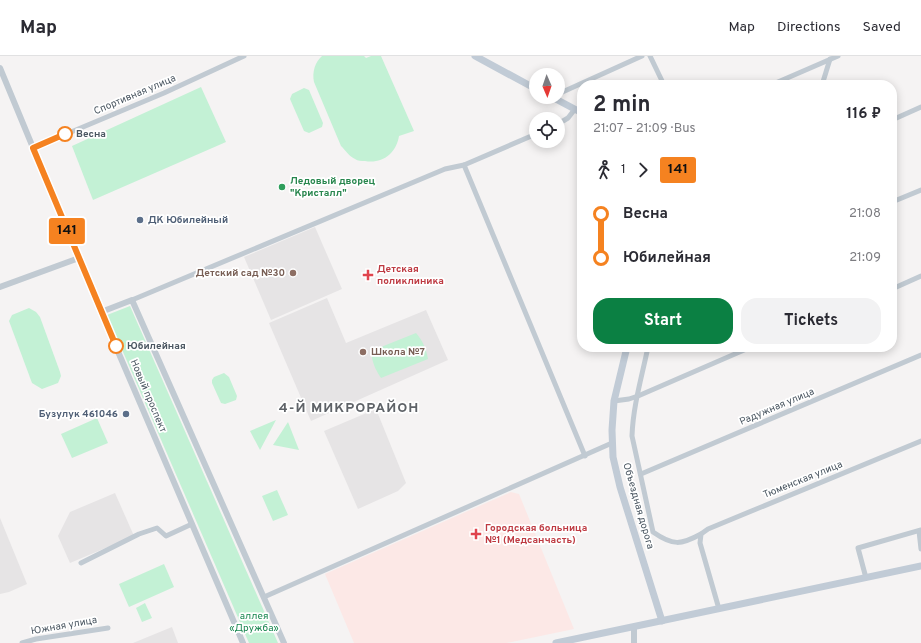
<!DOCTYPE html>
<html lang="en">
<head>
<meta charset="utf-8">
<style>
	body { margin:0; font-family:Overpass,sans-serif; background:#f2f2f3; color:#2b2b33; height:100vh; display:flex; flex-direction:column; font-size:15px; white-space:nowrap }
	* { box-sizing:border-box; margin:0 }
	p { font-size:13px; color:#7c7c81 }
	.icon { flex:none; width:22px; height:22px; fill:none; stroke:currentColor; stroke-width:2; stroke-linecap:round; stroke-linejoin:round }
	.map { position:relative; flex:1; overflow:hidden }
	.sheet { position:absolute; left:577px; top:24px; width:320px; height:272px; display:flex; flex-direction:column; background:#fff; border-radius:16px; box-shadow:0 2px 10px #0003 }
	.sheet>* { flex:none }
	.badge { padding:0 8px; border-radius:3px; font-size:14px; line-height:26px }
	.needle { width:26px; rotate:178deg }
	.controls { position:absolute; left:529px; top:12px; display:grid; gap:8px }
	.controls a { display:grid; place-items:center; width:36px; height:36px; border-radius:50%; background:#fff; box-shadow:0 2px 10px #0003; font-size:20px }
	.map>.badge { position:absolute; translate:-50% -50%; box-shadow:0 0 0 2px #fff }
	.legs { display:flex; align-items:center; gap:6px; height:44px; padding:0 16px; font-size:13px }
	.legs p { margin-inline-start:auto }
	.overview { display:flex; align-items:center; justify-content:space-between; height:68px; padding:0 16px }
	h1 { font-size:22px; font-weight:700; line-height:30px }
	.action { display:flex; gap:8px; margin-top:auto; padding:8px 16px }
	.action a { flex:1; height:46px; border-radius:16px; background:#0b8043; color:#fff; font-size:16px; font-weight:700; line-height:46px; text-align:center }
	.action a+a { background:#f2f2f3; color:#2b2b33 }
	ul { padding:0 16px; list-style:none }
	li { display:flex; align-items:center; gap:14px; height:44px; font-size:15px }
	li i { display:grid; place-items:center; width:6px; height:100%; margin:0 5px; background:currentColor }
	li i::after { content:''; width:10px; height:10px; margin:-5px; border:3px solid; border-radius:50%; background:#fff }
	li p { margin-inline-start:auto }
	li:first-child i { background:linear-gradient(#0000 50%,currentColor 0) }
	li:last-child i { background:linear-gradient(currentColor 50%,#0000 0) }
	header { display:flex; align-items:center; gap:24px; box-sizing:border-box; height:56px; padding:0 20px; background:#fff; border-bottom:1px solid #e1e1e2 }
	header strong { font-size:19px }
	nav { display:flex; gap:22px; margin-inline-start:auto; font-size:14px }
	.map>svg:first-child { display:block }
</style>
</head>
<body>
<header>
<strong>Map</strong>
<nav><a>Map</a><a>Directions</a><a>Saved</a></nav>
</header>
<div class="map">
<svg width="921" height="587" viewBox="0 0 921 587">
	<rect width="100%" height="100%" fill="#f5f3f3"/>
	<g fill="#e6e4e5">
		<polygon points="315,171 342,233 271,264 244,201"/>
		<polygon points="327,242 346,287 426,254 448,304 311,365 269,267"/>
		<polygon points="376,353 406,427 398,435 358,453 324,375"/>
		<polygon points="115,437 134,480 70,507 58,480 70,456"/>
		<polygon points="0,462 27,528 9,536 0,538"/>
		<polygon points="172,571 178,587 133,587"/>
	</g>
	<polygon fill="#fce8e6" points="511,436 519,438 574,573 507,587 354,587 325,518"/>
	<g fill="#c3f1d5">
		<path d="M322 0H364L366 2 371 0H381L414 75 399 80C396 98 382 108 365 105 361 105 358 105 355 103 349 100 346 95 341 90L314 26C312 16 315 6 322 0Z"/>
		<polygon points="201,31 226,86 93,144 72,90"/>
		<polygon points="304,32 309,34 323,67 322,71 309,77 304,75 290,43 292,38"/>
		<polygon points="130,250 278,587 249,587 107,259"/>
		<polygon points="29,252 36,256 40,261 60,316 61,320 58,327 42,333 32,327 9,265 12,259"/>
		<path d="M416 277C423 285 426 293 428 303L381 322C375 313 372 306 371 295Z"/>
		<polygon points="224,317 229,321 237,340 236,344 225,348 221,347 212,327 212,324 214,321"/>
		<polygon points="97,362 108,387 72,402 61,378"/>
		<polygon points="276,364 260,394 250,375"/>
		<polygon points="288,366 299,394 273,389"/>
		<polygon points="277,434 288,459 273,465 262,440"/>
		<polygon points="164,508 174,531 129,551 119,528"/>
		<polygon points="145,547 152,562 142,566 136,552"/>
	</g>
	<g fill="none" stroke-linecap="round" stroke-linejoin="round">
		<g stroke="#c1cad2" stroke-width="5">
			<polyline points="650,0 664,29"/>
			<polyline points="771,29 838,0"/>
			<polyline points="822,29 830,3"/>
			<polyline points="558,38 642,0"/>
			<polyline points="892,64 921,51"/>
			<polyline points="558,68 568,62 575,53"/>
			<polyline points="33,92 164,37 244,0"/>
			<polyline points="464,109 585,400"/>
			<polyline points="892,146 921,134"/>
			<polyline points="892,233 921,220"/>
			<polyline points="132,244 445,113 464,109 536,78"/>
			<path d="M648 291C642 320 633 350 632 380L653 476C673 490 681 489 701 478"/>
			<polyline points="614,345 629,343 638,340 751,291"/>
			<polyline points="641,418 921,299"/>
			<polyline points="919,475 921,493"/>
			<polyline points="81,507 139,478 157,472 166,480 192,468"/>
			<polyline points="866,522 858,492 921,474"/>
			<polyline points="264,541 612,387"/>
			<polyline points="719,553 700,487 701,478 708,473 921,385"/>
			<polyline points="22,587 36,583 108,572"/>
		</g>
		<g stroke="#c1cad2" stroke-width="6">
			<polyline points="0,12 101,256 243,587"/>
			<polyline points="0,231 79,202"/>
			<polyline points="101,256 132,244 284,587"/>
			<polyline points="634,571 634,587"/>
		</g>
		<g stroke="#c1cbd6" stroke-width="7">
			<polyline points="475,0 536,33"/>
			<polyline points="552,41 582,57"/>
			<polyline points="627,291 614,345 612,374 613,401 620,431 662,565"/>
			<polyline points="556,587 921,510"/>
		</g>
	</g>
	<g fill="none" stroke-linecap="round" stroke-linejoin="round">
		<g stroke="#fff" stroke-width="9">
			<polyline id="line-1" points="65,78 33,92 116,290"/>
		</g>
		<use href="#line-1" stroke="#f58220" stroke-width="6"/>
	</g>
	<g fill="#fff" stroke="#f58220" stroke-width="2">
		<circle cx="65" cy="78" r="7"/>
		<circle cx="116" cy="290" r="7"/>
	</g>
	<circle fill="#2e9e5b" stroke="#fff" stroke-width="1.5" cx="282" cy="131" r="4"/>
	<g fill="#5c6f8a" stroke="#fff" stroke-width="1.5">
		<circle cx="140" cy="164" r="4"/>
		<circle cx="126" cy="358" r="4"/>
	</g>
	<g fill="#8d6e63" stroke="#fff" stroke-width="1.5">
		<circle cx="293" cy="217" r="4"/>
		<circle cx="363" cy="296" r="4"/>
	</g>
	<g fill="#e0444e" stroke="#fff" stroke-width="1.5">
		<path d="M366 213h4v4h4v4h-4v4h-4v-4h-4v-4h4z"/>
		<path d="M474 472h4v4h4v4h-4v4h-4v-4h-4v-4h4z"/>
	</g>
	<g text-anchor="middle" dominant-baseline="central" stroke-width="3.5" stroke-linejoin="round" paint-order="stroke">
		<g font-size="10" fill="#4a5661" stroke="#fff">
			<text transform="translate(135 39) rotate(-23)">Спортивная улица</text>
			<text transform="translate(148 340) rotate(67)">Новый проспект</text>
			<text transform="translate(777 351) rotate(-23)">Радужная улица</text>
			<text transform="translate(803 424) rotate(-22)">Тюменская улица</text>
			<text transform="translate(638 450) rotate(74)">Объездная дорога</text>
			<text transform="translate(64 570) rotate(-10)">Южная улица</text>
		</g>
		<g font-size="10" font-weight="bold" fill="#4a5661" stroke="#fff" text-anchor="start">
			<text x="76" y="78">Весна</text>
			<text x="127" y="290">Юбилейная</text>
		</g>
		<g font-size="10" font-weight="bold" fill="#27864d" stroke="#fff" text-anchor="start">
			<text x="290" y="125">Ледовый дворец<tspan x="290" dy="12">"Кристалл"</tspan></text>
		</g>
		<g font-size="10" font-weight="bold" fill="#4e5e75" stroke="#fff" text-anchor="start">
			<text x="148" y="164">ДК Юбилейный</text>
			<text x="118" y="358" text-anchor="end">Бузулук 461046</text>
		</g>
		<g font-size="10" font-weight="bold" fill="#be3a42" stroke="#fff" text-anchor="start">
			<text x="377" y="213">Детская<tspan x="377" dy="12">поликлиника</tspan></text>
			<text x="485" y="472">Городская больница<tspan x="485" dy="12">№1 (Медсанчасть)</tspan></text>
		</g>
		<g font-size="10" font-weight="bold" fill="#785e54" stroke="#fff" text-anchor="end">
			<text x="285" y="217">Детский сад №30</text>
			<text x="371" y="296" text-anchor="start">Школа №7</text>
		</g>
		<g font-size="10" fill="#17864f" stroke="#fff">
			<text x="254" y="560">аллея<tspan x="254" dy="12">«Дружба»</tspan></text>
		</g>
		<g font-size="14" font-weight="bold" letter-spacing="1" fill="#5f6368" stroke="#fff">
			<text x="349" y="352">4-Й МИКРОРАЙОН</text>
		</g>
	</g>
</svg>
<div class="controls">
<a><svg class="needle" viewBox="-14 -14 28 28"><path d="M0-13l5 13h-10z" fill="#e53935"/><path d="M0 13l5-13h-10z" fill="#7c7c81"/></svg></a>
<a><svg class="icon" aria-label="locate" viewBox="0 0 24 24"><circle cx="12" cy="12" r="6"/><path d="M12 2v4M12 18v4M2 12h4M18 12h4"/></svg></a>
</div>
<b class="badge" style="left:67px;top:175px;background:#f58220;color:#111">141</b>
<section class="sheet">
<div class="overview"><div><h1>2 min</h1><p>21:07 – 21:09 · Bus</p></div><b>116 ₽</b></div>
<div class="legs"><svg class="icon" aria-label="walk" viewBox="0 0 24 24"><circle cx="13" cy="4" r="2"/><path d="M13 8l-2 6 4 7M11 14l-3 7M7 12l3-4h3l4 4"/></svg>1<svg class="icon" aria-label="forward" viewBox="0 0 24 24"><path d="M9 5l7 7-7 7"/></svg><b class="badge" style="background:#f58220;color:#111">141</b></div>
<ul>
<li><i style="color:#f58220"></i><b>Весна</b><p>21:08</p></li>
<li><i style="color:#f58220"></i><b>Юбилейная</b><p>21:09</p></li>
</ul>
<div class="action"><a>Start</a><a>Tickets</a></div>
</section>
</div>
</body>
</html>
